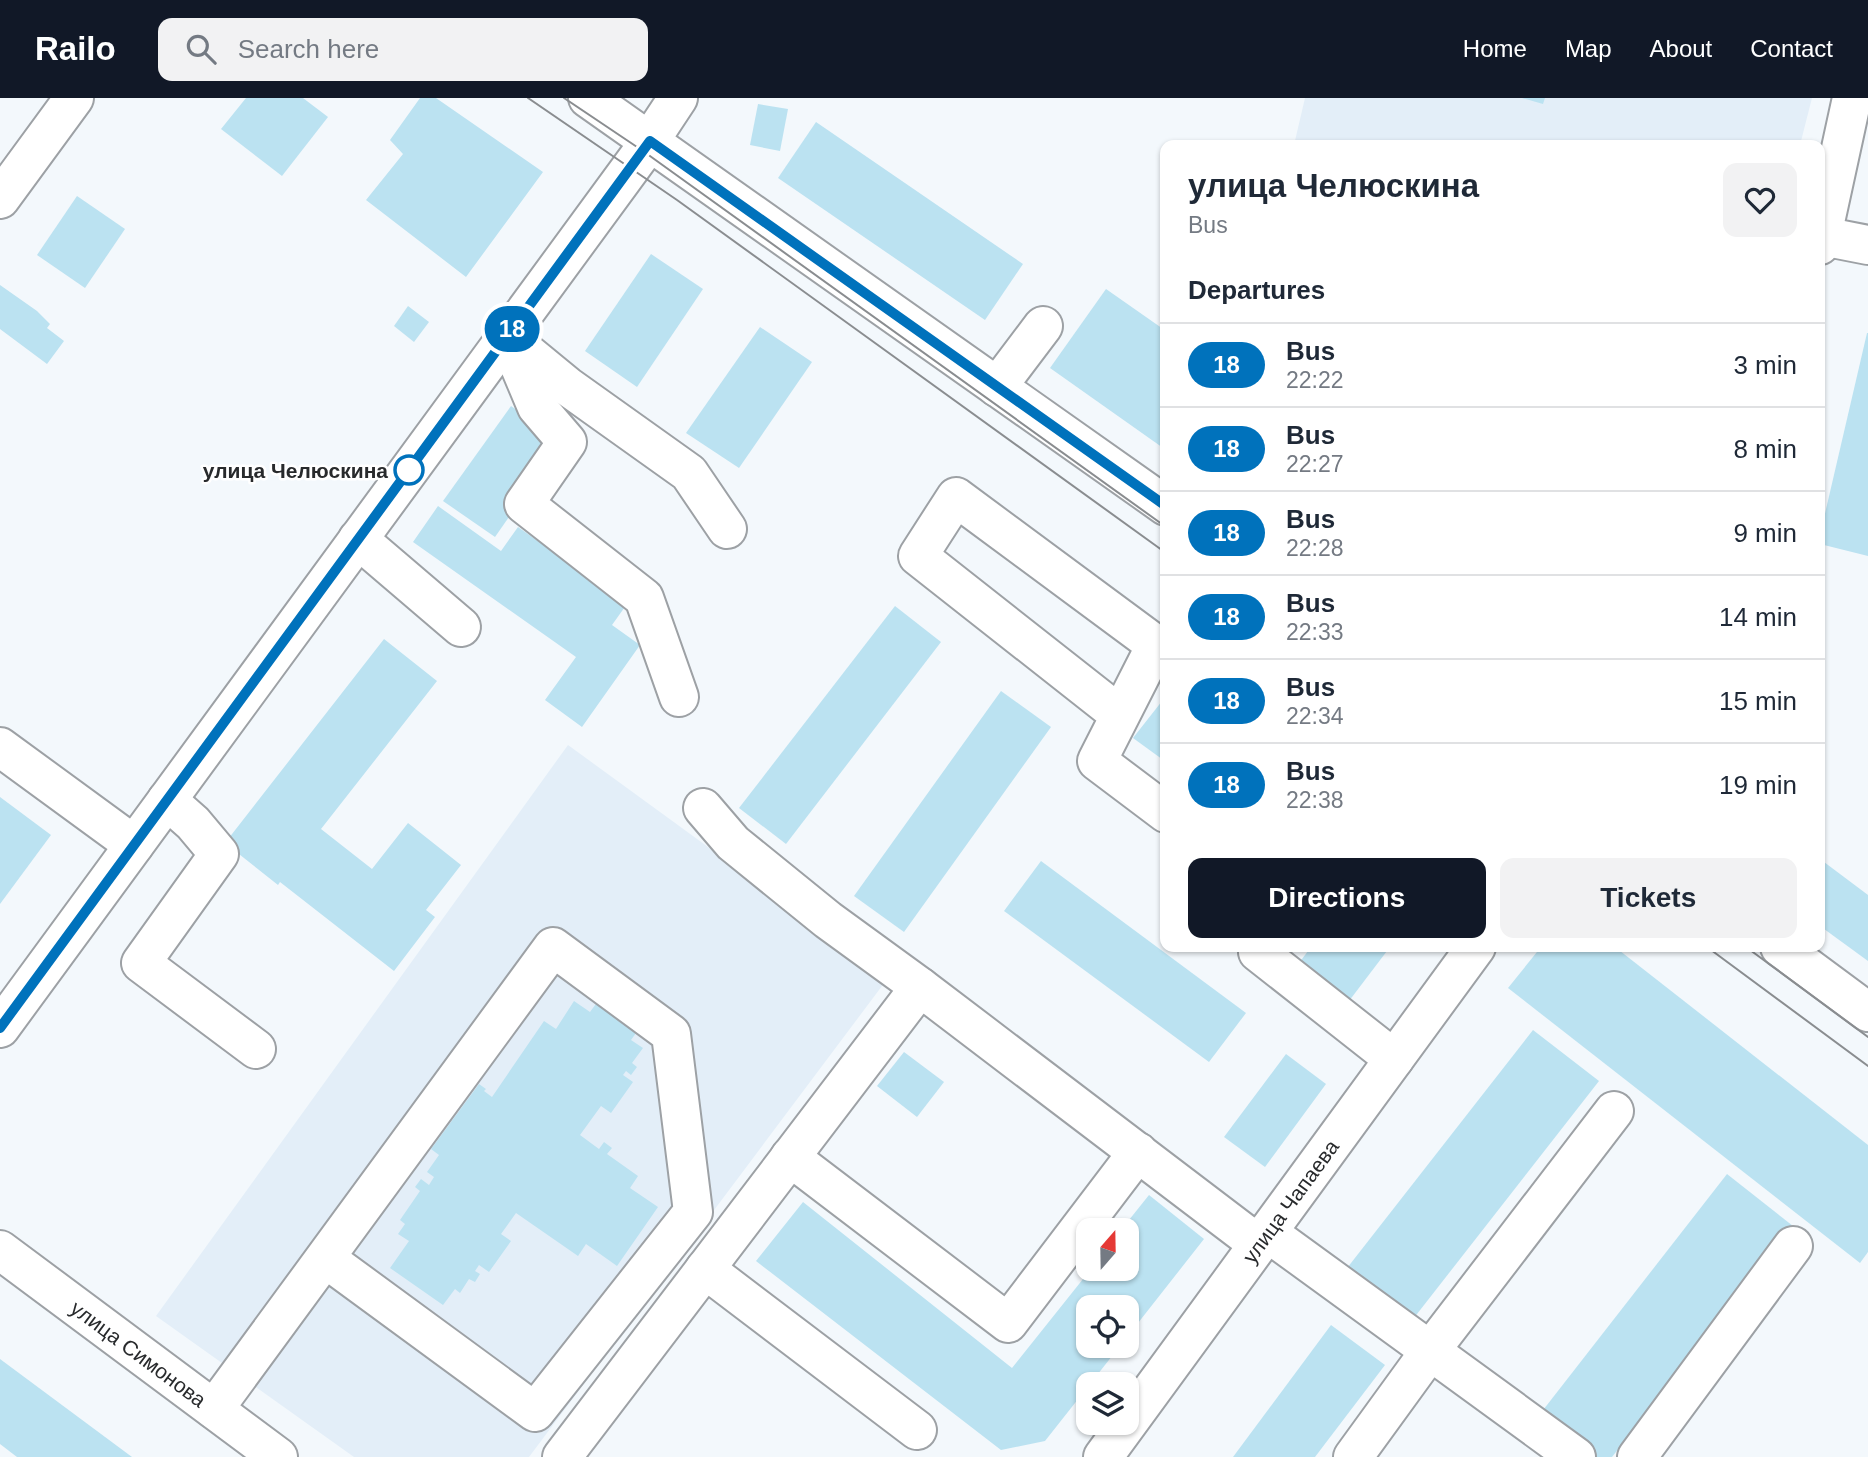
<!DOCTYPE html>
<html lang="en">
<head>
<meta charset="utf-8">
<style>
	body { margin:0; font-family:Helvetica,sans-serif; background:#f2f2f3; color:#1f2937; height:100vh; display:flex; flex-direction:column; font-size:26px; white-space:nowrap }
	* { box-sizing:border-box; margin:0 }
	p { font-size:23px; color:#747a83 }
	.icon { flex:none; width:38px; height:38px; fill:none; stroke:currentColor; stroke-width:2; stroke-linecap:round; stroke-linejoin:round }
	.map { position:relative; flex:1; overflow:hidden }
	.panel { position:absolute; left:1160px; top:42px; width:665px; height:812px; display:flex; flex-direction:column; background:#fff; border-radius:14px; box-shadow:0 2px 5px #0004 }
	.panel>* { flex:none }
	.badge { padding:0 14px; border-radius:23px; font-size:24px; line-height:46px }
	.needle { width:46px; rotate:20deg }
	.tools { position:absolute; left:1076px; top:1120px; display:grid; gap:14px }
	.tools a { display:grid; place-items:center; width:63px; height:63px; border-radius:14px; background:#fff; box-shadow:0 2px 5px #0004; font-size:35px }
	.map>.badge { position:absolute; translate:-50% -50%; box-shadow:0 0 0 4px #fff }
	h2 { padding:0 28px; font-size:26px; line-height:63px }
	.round { display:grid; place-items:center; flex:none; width:74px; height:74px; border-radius:14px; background:#f2f2f3 }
	.head { display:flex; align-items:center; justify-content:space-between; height:119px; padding:0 28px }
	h1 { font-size:33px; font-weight:600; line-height:52px }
	.cta { display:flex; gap:14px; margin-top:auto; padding:14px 28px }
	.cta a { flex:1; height:80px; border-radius:14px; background:#111827; color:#fff; font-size:28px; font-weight:600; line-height:80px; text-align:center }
	.cta a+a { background:#f2f2f3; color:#1f2937 }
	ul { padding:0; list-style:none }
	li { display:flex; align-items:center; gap:21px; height:84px; padding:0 28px; border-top:2px solid #e0e1e3 }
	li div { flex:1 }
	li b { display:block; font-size:26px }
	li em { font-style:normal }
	li .badge { min-width:77px; font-weight:700; text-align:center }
	header { display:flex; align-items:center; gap:42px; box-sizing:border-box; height:98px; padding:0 35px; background:#111827; color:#fff }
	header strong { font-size:33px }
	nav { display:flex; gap:38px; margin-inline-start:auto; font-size:24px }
	.search { width:490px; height:63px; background:#f2f2f3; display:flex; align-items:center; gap:18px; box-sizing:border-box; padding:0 24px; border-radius:14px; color:#747a83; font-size:26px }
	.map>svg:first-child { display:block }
</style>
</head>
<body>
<header>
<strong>Railo</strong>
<div class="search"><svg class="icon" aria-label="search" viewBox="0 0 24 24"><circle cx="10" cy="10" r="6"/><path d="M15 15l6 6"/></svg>Search here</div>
<nav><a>Home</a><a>Map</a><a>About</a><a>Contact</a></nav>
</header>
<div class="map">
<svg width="1868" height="1359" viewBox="0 0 1868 1359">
	<rect width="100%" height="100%" fill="#f3f8fc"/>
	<g fill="#e3eef8">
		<polygon points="1305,0 1812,0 1800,47 1294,47"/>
		<polygon points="568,647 888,880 529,1359 354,1359 156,1218"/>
	</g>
	<g fill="#bbe2f1">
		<polygon points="246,0 303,0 328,19 282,78 221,31"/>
		<polygon points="420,0 436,0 543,74 466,179 366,102 403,56 390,42"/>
		<polygon points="1522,0 1545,0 1543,6"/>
		<polygon points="758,6 788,11 780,53 750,47"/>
		<polygon points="816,24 1023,166 985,222 778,80"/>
		<polygon points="77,98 125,131 85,190 37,157"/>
		<polygon points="651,156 703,191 637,289 585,253"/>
		<polygon points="0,187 37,213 50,226 47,230 64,243 47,266 0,231"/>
		<polygon points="1106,191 1166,233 1166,352 1050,270"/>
		<polygon points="408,208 429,224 414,244 394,228"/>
		<polygon points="760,229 812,264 739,370 686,335"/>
		<polygon points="1867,235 1868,235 1868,458 1820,446 1820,437"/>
		<polygon points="511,308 537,326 545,367 495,439 443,403"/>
		<polygon points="438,408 501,453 518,429 627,506 612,527 640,547 582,629 545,602 576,559 413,444"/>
		<polygon points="895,508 941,544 786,746 739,710"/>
		<polygon points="384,541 437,583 321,731 372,771 408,725 461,767 426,812 435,819 394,873 280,784 278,787 225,745"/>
		<polygon points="1001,593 1051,629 904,834 854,798"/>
		<polygon points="1166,598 1166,664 1133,640"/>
		<polygon points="0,699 51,737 0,806"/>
		<polygon points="1820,761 1868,797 1868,863 1820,828"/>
		<polygon points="1041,763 1246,915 1209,964 1004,813"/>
		<polygon points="1311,849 1390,849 1349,903 1299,865"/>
		<polygon points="1541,849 1615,849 1868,1047 1868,1154 1860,1165 1508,890"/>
		<polygon points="601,899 647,930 641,938 636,935 631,942 643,950 632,965 637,969 631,977 626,973 623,977 633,984 611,1015 601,1008 580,1037 599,1051 604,1044 612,1050 607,1056 638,1078 630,1090 658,1109 617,1168 586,1146 578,1158 516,1115 501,1136 511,1143 489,1174 479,1167 475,1173 480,1176 475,1184 469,1181 460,1195 455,1191 443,1207 390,1170 409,1143 398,1136 405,1126 400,1122 420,1093 415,1089 421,1081 429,1087 434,1079 427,1074 439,1057 431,1051 479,986 486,991 484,993 492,999 544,923 556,931 574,903 590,914"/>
		<polygon points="1533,932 1599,983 1410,1225 1344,1174"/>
		<polygon points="904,954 944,984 917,1019 877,988"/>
		<polygon points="1286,956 1326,986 1265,1069 1224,1039"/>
		<polygon points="1727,1076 1793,1128 1612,1359 1596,1359 1540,1316"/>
		<polygon points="1149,1097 1204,1141 1127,1239 1127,1209 1088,1209 1088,1248 1120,1248 1045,1343 1001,1352 756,1163 803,1104 1012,1270 1091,1171 1127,1171 1127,1132 1121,1132"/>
		<polygon points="1331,1227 1385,1267 1315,1359 1233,1359"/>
		<polygon points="0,1261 132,1359 17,1359 0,1346"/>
	</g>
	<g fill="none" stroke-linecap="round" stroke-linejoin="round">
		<g stroke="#9da1a5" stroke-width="42">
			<g id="minor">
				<polyline points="588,0 1166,408"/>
				<polyline points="0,101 74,0"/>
				<polyline points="1822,138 1868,147"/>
				<polyline points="1820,147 1852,0"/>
				<polyline points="507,238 537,309 567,344 524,406 644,500 679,599"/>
				<polyline points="511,242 567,288 689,375 727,431"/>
				<polyline points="997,289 1043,228"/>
				<polyline points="358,441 461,529"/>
				<polyline points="1120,617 918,458 956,399 1156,547 1097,663 1166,715"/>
				<polyline points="0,649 134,747"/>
				<polyline points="167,702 193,725 219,756 141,865 256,951"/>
				<polyline points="703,710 733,745 828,822 920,889"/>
				<polyline points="1261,849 1258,854 1394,961"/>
				<polyline points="1780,849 1868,914"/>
				<polyline points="0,930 643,53 678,0"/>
				<polyline points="790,1059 1008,1225 1138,1054"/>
				<polyline points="1267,1134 1576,1359"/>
				<path id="s1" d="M0 1152 278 1359"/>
				<polyline points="705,1171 917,1332"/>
				<polyline points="214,1311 553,849 671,936 693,1114 535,1314 325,1160"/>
				<polyline points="562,1359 920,889 1258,1146"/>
				<path id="s2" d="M1103 1359 1476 849"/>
				<polyline points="1353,1359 1430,1253 1614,1013"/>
				<polyline points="1637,1359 1793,1148"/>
			</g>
		</g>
		<use href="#minor" stroke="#fff" stroke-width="38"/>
		<g stroke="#8a8d90" stroke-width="2">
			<polyline points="528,0 677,102 1166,455"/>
			<polyline points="564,0 643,53 1166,429"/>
			<polyline points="1707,849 1868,968"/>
			<polyline points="1746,849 1868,939"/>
		</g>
	</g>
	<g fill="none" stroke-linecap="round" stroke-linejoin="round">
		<g stroke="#fff" stroke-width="16">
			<polyline id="line" points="0,930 650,43 1166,408"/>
		</g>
		<use href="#line" stroke="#0072bc" stroke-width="10"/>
	</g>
	<circle fill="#fff" stroke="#0072bc" stroke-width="3.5" cx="409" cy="372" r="14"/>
	<g text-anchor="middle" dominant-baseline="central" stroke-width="5" stroke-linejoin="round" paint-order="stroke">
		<g font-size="21" font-weight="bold" fill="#282a2c" stroke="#fff" text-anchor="end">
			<text x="388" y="372">улица Челюскина</text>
		</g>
		<g font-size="21" fill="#282a2c" stroke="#fff">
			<text stroke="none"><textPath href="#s2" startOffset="317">улица Чапаева</textPath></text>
			<text stroke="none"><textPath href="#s1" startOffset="173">улица Симонова</textPath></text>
		</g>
	</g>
</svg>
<div class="tools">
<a><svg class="needle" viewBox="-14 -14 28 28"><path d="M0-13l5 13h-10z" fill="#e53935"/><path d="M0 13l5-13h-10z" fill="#747a83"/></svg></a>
<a><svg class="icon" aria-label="locate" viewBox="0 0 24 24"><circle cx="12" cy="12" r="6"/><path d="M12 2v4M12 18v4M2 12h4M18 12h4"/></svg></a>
<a><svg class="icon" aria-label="layers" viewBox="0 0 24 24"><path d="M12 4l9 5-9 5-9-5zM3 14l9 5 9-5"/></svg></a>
</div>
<b class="badge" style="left:512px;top:231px;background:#0072bc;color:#fff">18</b>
<section class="panel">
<div class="head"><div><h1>улица Челюскина</h1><p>Bus</p></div><a class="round"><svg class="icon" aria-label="heart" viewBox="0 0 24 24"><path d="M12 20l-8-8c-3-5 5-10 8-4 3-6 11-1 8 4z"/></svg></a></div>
<h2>Departures</h2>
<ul>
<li><span class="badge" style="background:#0072bc;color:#fff">18</span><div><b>Bus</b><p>22:22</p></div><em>3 min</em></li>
<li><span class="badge" style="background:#0072bc;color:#fff">18</span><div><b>Bus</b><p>22:27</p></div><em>8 min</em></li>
<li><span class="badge" style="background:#0072bc;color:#fff">18</span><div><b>Bus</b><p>22:28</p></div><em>9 min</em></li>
<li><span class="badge" style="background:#0072bc;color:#fff">18</span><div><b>Bus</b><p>22:33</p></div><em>14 min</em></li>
<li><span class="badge" style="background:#0072bc;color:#fff">18</span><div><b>Bus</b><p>22:34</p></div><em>15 min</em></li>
<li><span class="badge" style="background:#0072bc;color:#fff">18</span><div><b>Bus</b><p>22:38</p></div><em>19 min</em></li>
</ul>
<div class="cta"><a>Directions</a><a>Tickets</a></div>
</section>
</div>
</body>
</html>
